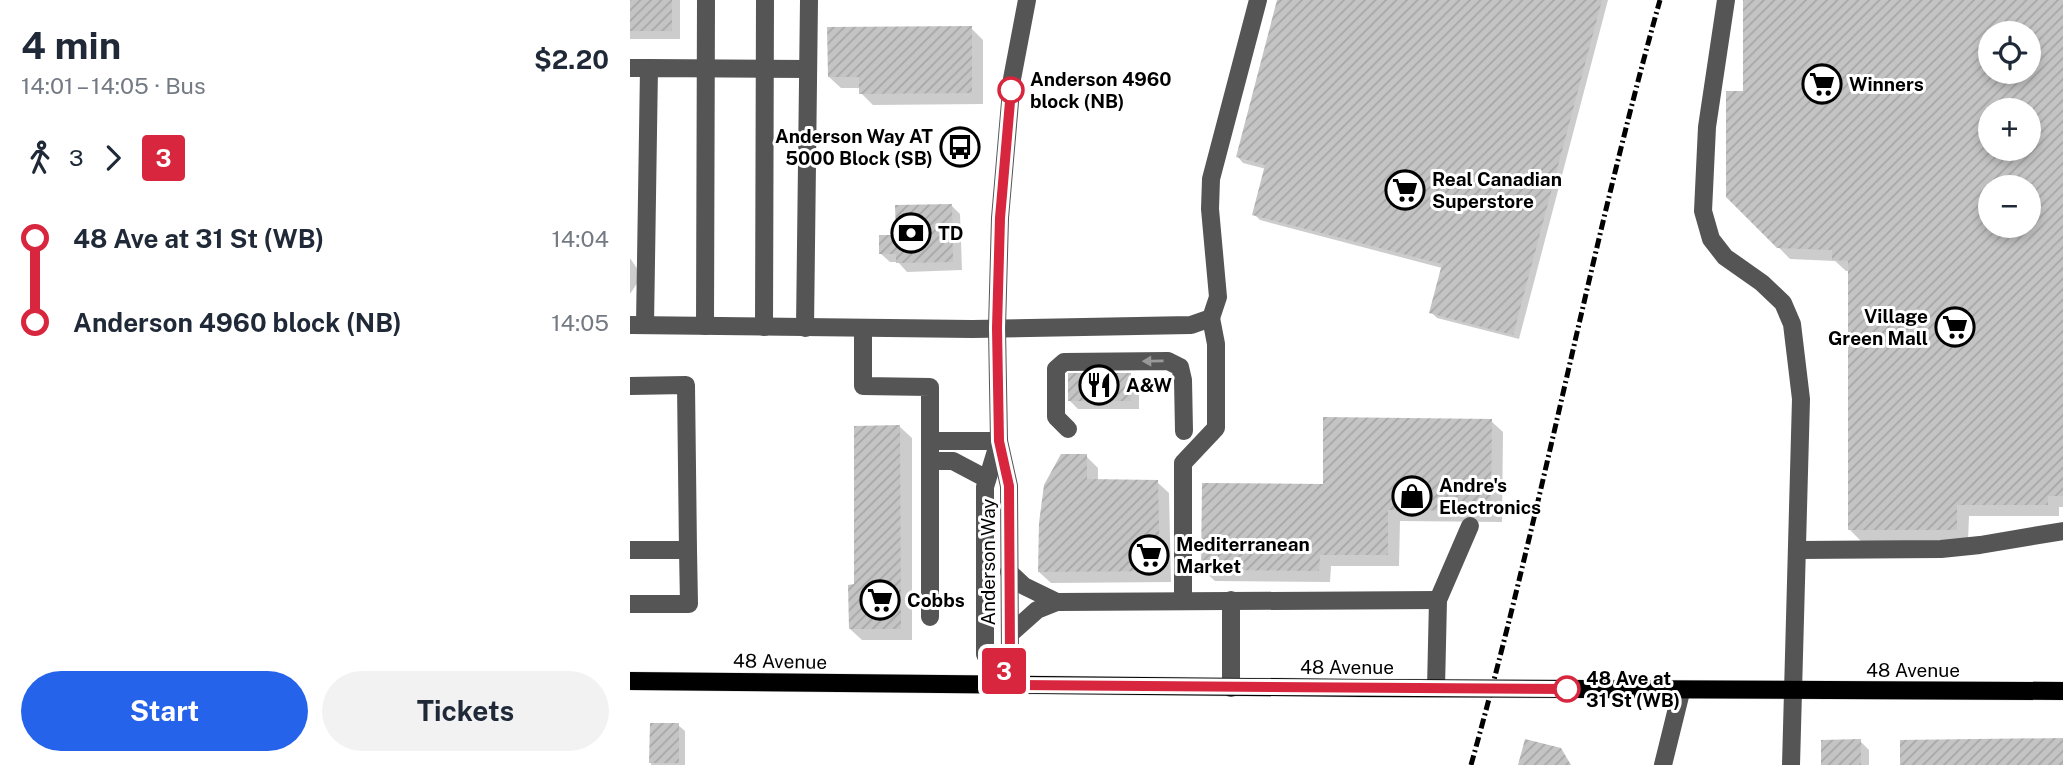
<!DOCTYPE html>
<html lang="en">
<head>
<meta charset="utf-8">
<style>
	body { margin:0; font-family:"Public Sans",sans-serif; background:#f2f2f3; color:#1f2937; height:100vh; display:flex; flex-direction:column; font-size:26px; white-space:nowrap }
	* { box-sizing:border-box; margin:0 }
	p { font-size:23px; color:#747a83 }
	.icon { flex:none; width:38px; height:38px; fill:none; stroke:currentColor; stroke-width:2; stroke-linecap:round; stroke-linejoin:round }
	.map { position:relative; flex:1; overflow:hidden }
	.details { display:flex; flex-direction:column; background:#fff; width:630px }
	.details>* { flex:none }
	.badge { padding:0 14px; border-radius:5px; font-size:24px; line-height:46px }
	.controls { position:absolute; left:1348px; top:21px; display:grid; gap:14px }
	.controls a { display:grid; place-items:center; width:63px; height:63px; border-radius:50%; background:#fff; box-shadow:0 4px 10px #0003; font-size:35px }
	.map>.badge { position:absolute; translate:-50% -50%; box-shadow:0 0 0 4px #fff }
	.legs { display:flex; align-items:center; gap:10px; height:77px; padding:0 21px; font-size:23px }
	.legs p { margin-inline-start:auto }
	.head { display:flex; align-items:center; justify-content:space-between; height:119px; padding:0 21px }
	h1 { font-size:38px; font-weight:700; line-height:52px }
	.primary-button { display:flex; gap:14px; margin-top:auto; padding:14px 21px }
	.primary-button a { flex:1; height:80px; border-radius:42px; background:#2563eb; color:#fff; font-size:28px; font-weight:700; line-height:80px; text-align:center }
	.primary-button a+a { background:#f2f2f3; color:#1f2937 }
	ul { padding:0 21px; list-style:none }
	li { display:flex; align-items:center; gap:24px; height:84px; font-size:26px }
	li i { display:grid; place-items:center; width:10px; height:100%; margin:0 9px; background:currentColor }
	li i::after { content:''; width:18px; height:18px; margin:-9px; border:5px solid; border-radius:50%; background:#fff }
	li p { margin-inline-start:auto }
	li:first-child i { background:linear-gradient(#0000 50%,currentColor 0) }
	li:last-child i { background:linear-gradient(currentColor 50%,#0000 0) }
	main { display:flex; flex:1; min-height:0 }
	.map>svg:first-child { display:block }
</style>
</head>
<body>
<main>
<section class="details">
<div class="head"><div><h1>4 min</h1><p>14:01 – 14:05 · Bus</p></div><b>$2.20</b></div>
<div class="legs"><svg class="icon" aria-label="walk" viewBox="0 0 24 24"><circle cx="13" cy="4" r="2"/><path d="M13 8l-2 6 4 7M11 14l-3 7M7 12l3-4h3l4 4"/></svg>3<svg class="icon" aria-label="forward" viewBox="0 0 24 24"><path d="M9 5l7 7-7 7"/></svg><b class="badge" style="background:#d7263d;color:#fff">3</b></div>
<ul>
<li><i style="color:#d7263d"></i><b>48 Ave at 31 St (WB)</b><p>14:04</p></li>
<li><i style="color:#d7263d"></i><b>Anderson 4960 block (NB)</b><p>14:05</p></li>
</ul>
<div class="primary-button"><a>Start</a><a>Tickets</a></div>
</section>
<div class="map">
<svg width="1433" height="765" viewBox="0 0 1433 765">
	<defs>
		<pattern id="building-hatch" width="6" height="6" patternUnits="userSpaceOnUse" patternTransform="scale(1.75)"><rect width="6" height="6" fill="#c4c4c4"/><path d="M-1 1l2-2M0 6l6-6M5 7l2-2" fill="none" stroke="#a7a7a7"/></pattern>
	</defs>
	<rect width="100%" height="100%" fill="#fff"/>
	<g fill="#0003" fill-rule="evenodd">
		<rect x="0" y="0" width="50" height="39"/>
		<polygon points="649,0 978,0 889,339 807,318 801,312 812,268 630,220 624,214 636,169 613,163 608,157"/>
		<path d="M1115 0H1433V507H1429V516H1339L1338 541 1232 542 1220 530 1219 271H1216L1205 261 1160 259 1098 196 1115 92ZM1360 33H1398V72H1360ZM1360 110H1398V149H1360ZM1360 187H1398V226H1360Z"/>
		<polygon points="341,28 353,40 353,104 243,105 231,93 231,88 211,88 199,77"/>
		<polygon points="321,205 330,214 332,270 277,272 268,262 260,262 251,254 268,237"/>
		<polygon points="0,258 12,276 0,294"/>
		<polygon points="500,374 509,383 509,409 448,409 439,400"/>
		<polygon points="861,421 873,432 872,522 770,521 769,566 701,566 700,582 585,581 573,570 695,485"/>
		<polygon points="270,427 282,438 282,640 232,640 220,629 226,585"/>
		<polygon points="456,456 468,468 468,481 527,482 539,493 541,582 421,583 409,572"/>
		<polygon points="22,725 48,725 55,731 55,765 21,765"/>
		<polygon points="1230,741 1239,750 1239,765 1192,765"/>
	</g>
	<g fill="url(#building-hatch)" fill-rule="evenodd">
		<rect x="0" y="0" width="42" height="31"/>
		<polygon points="647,0 972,0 883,335 799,313 812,264 622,215 635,165 606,157"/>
		<path d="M1113 0H1433V496H1418V505H1327V530H1218V261L1202 260V250L1147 248 1096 197V91H1113ZM1360 33H1398V72H1360ZM1360 110H1398V149H1360ZM1360 187H1398V226H1360Z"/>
		<polygon points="342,26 342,93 229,94 229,77 198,77 197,27"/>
		<polygon points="322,204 323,262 266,263 266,254 249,254 249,235 266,235 265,205"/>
		<rect x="438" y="373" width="63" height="28"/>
		<polygon points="693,417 862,419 861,511 758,510 758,555 690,555 689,571 571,570 572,483 693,484"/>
		<polygon points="270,425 271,629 219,629 218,585 224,584 224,426"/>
		<polygon points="431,454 457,454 457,479 528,480 530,571 408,572 409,523 414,485"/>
		<polygon points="20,723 49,723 49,763 19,763"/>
		<polygon points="1433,738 1433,765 1270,765 1270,740"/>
		<polygon points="895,739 931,748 941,765 888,765"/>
		<polygon points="1231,739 1231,765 1191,765 1191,740"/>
	</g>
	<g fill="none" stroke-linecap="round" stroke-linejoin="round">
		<g stroke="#dbdbdb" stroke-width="19">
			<path id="major" d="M0 681C478 686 955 691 1433 691"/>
		</g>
		<g stroke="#555" stroke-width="18">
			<polyline points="1096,0 1077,127 1073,211 1081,239 1095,257 1132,283 1153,303 1162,324 1171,399 1161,765"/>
			<polyline points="0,68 19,68"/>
			<polyline points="0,325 342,329 561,325 581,318 588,297 580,209 581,179 628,0"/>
			<polyline points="15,325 19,68 178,69"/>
			<polyline points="75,326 76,0"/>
			<polyline points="134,327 135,0"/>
			<polyline points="175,328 179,0"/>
			<polyline points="233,329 233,386 300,387 300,617"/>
			<polyline points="0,386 56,385 58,550 0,550"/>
			<polyline points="438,429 426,417 426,369 434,362 538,361 550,367 553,380 554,431"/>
			<polyline points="300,441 369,441"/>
			<polyline points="369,441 355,487 355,654 369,685"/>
			<polyline points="300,461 323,461 357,479"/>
			<polyline points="1168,550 1311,549 1350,545 1433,531"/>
			<polyline points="379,572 394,586 427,602"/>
			<polyline points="553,600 553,463 586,428 586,344 581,318"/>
			<polyline points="601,600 601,688"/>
			<polyline points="0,604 59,604 58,550"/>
			<polyline points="380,634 407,610 427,602 808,600"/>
			<polyline points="369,685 380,654 379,486 369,441 367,328 370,218 382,79 397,0"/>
			<polyline points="806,688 808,600 840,526"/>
			<polyline points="1033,765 1051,692"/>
		</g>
		<use href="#major" stroke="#000" stroke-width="18"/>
		<path stroke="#000" stroke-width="5" stroke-dasharray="10 3.5 2 3.5" stroke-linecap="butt" d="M841 765C912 512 959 253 1030 0"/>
	</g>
	<defs><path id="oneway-solid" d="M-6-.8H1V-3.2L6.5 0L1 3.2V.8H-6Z" transform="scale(1.75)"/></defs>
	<use fill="#999" href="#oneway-solid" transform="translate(523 361) rotate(179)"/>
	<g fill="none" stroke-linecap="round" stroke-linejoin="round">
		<g stroke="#fff" stroke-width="16">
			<polyline id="line-1" points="381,90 370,218 367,328 369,441 379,486 380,654 369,685 937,689"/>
		</g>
		<use href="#line-1" stroke="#d7263d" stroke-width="10"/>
	</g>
	<defs>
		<g id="supermarket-ring" transform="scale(2.0125)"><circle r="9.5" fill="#fff" stroke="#000" stroke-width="1.5"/><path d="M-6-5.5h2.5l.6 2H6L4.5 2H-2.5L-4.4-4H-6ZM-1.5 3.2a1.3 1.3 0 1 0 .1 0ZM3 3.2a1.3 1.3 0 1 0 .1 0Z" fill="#000"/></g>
		<g id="bus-ring" transform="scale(2.0125)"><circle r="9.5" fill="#fff" stroke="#000" stroke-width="1.5"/><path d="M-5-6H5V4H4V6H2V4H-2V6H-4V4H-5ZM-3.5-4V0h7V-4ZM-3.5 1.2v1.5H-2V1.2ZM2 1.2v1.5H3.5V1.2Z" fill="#000"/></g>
		<g id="bank-ring" transform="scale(2.0125)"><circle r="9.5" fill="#fff" stroke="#000" stroke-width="1.5"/><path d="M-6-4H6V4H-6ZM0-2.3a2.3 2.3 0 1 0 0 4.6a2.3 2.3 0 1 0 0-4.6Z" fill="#000"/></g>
		<g id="restaurant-ring" transform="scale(2.0125)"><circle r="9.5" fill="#fff" stroke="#000" stroke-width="1.5"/><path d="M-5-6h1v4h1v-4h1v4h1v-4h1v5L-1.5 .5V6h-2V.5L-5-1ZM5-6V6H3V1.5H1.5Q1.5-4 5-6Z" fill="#000"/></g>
		<g id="shop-ring" transform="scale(2.0125)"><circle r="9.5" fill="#fff" stroke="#000" stroke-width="1.5"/><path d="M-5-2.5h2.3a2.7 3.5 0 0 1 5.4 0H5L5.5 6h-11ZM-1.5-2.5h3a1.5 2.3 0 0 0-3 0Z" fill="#000"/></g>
	</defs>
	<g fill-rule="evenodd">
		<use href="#supermarket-ring" x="1192" y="84"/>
		<use href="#bus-ring" x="330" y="147"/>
		<use href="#supermarket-ring" x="775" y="190"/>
		<use href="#bank-ring" x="281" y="233"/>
		<use href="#supermarket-ring" x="1325" y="327"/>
		<use href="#restaurant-ring" x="469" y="385"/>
		<use href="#shop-ring" x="782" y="496"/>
		<use href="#supermarket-ring" x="519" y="555"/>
		<use href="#supermarket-ring" x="250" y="600"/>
	</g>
	<g fill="#fff" stroke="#d7263d" stroke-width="3.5">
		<circle cx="381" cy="90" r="12"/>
		<circle cx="937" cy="689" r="12"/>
	</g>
	<g text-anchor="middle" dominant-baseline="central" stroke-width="6" stroke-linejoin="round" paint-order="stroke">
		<g font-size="19" font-weight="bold" fill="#000" stroke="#fff" text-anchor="start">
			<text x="400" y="79">Anderson 4960<tspan x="400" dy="22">block (NB)</tspan></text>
			<text x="956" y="678">48 Ave at<tspan x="956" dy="22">31 St (WB)</tspan></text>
		</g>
		<g font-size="19" font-weight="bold" fill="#000" stroke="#fff" text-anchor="start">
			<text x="1219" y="84">Winners</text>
			<text x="303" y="136" text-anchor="end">Anderson Way AT<tspan x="303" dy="22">5000 Block (SB)</tspan></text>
			<text x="802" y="179">Real Canadian<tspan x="802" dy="22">Superstore</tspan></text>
			<text x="308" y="233">TD</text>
			<text x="1298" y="316" text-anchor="end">Village<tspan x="1298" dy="22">Green Mall</tspan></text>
			<text x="496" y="385">A&amp;W</text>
			<text x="809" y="485">Andre's<tspan x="809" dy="22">Electronics</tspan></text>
			<text x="546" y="544">Mediterranean<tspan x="546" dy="22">Market</tspan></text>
			<text x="277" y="600">Cobbs</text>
		</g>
		<g font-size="19" fill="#000" stroke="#fff">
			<text transform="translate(358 562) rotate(-90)">Anderson Way</text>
			<text transform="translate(150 661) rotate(1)">48 Avenue</text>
			<text x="717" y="667">48 Avenue</text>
			<text x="1283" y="670">48 Avenue</text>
		</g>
	</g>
</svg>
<div class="controls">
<a><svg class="icon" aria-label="locate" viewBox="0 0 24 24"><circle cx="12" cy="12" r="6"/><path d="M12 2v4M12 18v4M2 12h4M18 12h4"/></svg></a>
<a>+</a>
<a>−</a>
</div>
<b class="badge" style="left:374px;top:671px;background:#d7263d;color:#fff">3</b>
</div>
</main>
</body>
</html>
